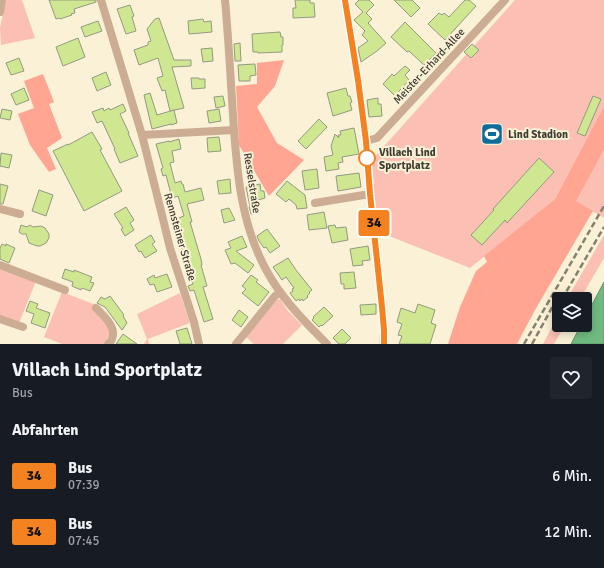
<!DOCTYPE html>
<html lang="de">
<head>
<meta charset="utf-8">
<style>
	body { margin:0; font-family:Signika,sans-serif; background:#20242c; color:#f1f3f6; height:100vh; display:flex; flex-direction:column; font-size:15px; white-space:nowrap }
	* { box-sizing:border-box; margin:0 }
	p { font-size:13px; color:#9ea1a6 }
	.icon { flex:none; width:22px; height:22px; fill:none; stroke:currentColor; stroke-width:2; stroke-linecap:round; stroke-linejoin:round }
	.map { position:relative; height:344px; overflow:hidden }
	.details { display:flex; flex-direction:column; background:#171b24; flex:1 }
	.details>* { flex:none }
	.badge { padding:0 8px; border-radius:3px; font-size:14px; line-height:26px }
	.fabs { position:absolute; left:552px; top:292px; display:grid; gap:8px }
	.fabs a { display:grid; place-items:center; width:40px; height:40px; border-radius:4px; background:#171b24; box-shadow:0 2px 10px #0003; font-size:20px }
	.map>.badge { position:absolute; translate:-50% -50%; box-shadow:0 0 0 2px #fff }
	h2 { padding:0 12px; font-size:15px; line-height:36px }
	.round { display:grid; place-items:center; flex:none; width:42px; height:42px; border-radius:4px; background:#20242c }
	.head { display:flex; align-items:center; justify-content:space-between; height:68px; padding:0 12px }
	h1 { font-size:19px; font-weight:800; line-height:30px }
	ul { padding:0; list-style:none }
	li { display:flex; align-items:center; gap:12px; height:56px; padding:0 12px }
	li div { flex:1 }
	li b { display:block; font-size:15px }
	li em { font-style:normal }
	li .badge { min-width:44px; font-weight:700; text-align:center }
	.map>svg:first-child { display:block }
</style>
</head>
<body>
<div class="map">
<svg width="604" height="344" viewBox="0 0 604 344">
	<rect width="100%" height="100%" fill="#faf1d7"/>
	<g fill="#fbc0b3">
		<polygon points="6,0 22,0 35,38 1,45 0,28"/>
		<polygon points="515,0 604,0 604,106 555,199 470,268 379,232 370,162"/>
		<polygon points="604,150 604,218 575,201"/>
		<polygon points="604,235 604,258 580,299 567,299"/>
		<polygon points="0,268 36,281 19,323 0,316"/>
		<polygon points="62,292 96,305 107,325 109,332 109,336 105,344 62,344 44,337"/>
		<polygon points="180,293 190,323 148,339 149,344 144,344 147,339 137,314"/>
		<polygon points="280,299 288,311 302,325 283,344 254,344 246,337 277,300"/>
		<polygon points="559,314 559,325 565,325 554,344 543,344"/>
	</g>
	<g fill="#ffa591">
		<polygon points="284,60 275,86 257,107 277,143 304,160 269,196 239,145 236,86 257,84 257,63"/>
		<polygon points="43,74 54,102 49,104 62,138 47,148 56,169 49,172 30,145 18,114 34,108 24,81"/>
		<polygon points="604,106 604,150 576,201 593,211 535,310 517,344 448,344 460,307 476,271 487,262 484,256 555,199"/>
	</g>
	<polygon fill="#70ba81" stroke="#619469" points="604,282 604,344 571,344 581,325 585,325 585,318"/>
	<g fill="#d0e792" stroke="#939a82">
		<polygon points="49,0 96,0 96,2 74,9 75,13 71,14 72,15 60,19 59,18 56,19"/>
		<polygon points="295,0 310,0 310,3 314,3 315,17 293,18 293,8 296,8"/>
		<polygon points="359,0 369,0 374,5 366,13 372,19 368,23 386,43 377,51 361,62 358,48 368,41 362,35 365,31 354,20 363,12 355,4"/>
		<polygon points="394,0 412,0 420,8 411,17"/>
		<polygon points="465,0 469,0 476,6 445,40 428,24 439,13 442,15 444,13 449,17"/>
		<polygon points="130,5 134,16 132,17 136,31 126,34 117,9"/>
		<polygon points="159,18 174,60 191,60 191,66 172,67 184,108 170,111 165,90 162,91 157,78 163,76 158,58 139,65 134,50 148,45 148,42 151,41 147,29 155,19"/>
		<polygon points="203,19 204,22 211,21 212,32 189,34 188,21"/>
		<polygon points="98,21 102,31 85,37 81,27"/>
		<polygon points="405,22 436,53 424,65 409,51 407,52 391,37"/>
		<polygon points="280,32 281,37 283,37 283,45 282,45 282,52 258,53 258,52 253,52 252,34"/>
		<polygon points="78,38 85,57 63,66 56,47"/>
		<polygon points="240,43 241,61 235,61 234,44"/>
		<polygon points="472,44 479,50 471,58 464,52"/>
		<polygon points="212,48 213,61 203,62 201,49"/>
		<polygon points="19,58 24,71 11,75 6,63"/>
		<polygon points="255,64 256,75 250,76 250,81 239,81 238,65"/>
		<polygon points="405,66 410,70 405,75 409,80 395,96 383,84 392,74 394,76"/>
		<polygon points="106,72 111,85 97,91 92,78"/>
		<polygon points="191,78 199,78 199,79 205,79 205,88 192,89"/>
		<polygon points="24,88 29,100 16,105 11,94"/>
		<polygon points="346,88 348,96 350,96 352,102 350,103 352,110 333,116 327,93"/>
		<polygon points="150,93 157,115 174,110 177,123 171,125 171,124 152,129 144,95"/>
		<polygon points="223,96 225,106 216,108 214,97"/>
		<polygon points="593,96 601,99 585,136 577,133"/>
		<polygon points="378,98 378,104 381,104 382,116 369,117 367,100"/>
		<polygon points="123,104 126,111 120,114 129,133 128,133 138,156 120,163 114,149 115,149 102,121 97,123 92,112 103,108 104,111 109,108 110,110"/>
		<polygon points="2,109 12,111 10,120 0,118"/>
		<polygon points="219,109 221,121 209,123 207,111"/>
		<polygon points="319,119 327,127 306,149 298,141"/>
		<polygon points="354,128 359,154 342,157 343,162 338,163 339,169 326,171 324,157 333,155 331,146 335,134 339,138 338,135 341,135 340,131"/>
		<polygon points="92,132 102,149 100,150 122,191 84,211 53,151 68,144 68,145"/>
		<polygon points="219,137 221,151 208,152 207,138"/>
		<polygon points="179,139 181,149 172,151 174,162 170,163 175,183 181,181 182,184 183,184 185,192 201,188 204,200 187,204 192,222 190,222 201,259 202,265 201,265 207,286 203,287 213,319 204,322 194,290 190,291 188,286 193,284 181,244 183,243 176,219 184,216 178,196 172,198 166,175 163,176 161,169 163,168 156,144 169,141 169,142"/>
		<polygon points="1,153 12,155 9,168 0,166"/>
		<polygon points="539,158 554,172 507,223 505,220 482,245 471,235 494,210 493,209"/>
		<polygon points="317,169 319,188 305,190 302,171"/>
		<polygon points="359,173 361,187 338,191 336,176"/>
		<polygon points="230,179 231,193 219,194 217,181"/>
		<polygon points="287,181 305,195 307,208 297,209 296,205 289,199 286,202 276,194"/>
		<polygon points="0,184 8,186 3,204 0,204"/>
		<polygon points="260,184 261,191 264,191 265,198 258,200 259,205 256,206 257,213 251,214 249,207 252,206 250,207 246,187"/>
		<polygon points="39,190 53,195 46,216 32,211"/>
		<polygon points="126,207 134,220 130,223 134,230 125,236 121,229 123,228 114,214"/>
		<polygon points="229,208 235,220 224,223 221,210"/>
		<polygon points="324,212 327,228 309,230 307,215"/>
		<polygon points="21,225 27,227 30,225 33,227 41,226 45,228 49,234 49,238 46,243 40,246 37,246 29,243 26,234 22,234 19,232"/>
		<polygon points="335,225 336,228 346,227 348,240 332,243 328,226"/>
		<polygon points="267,229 280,246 270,253 266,247 264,248 259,241 257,236"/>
		<polygon points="151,235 155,242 152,244 157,251 145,258 141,251 139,252 135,245"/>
		<polygon points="242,236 247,247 236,251 254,265 248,273 235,263 231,264 225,250 231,248 228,242"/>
		<polygon points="2,244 6,246 6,244 15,248 9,263 0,259 0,248"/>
		<polygon points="368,246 370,260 362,261 363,265 353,266 350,249"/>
		<polygon points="288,258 296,270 312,290 309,292 310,293 307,296 308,297 303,301 302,299 300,301 299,299 296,301 290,293 293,291 292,289 294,288 286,277 282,280 273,267"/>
		<polygon points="65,269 74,272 74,270 92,277 90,282 94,283 90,291 82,288 81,290 72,286 73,282 62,278"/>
		<polygon points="354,272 356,288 344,289 344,284 341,284 340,273"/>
		<polygon points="167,274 172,287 157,292 154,284 150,285 147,279 154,275 155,278"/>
		<polygon points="251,275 258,280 256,282 269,292 258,306 242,293 246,289 242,286"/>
		<polygon points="110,296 124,315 123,316 127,323 122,330 105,307 97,303 101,297 105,299"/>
		<polygon points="30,301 38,304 36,308 50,313 45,328 31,323 34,314 26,311"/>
		<polygon points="376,304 376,314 361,315 360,305"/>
		<polygon points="418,304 435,310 431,323 436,325 430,344 399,344 402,336 398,335 402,324 397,322 401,308 415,313"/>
		<polygon points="324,307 333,316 322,326 321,325 319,327 312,320 314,318 313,317"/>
		<polygon points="239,310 248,317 241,327 232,320"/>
		<polygon points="187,328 192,344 180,344 176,331"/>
		<polygon points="342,329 351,338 345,344 339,344 333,338"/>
		<polygon points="123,334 137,344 116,344"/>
	</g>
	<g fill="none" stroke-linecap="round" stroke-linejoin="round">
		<g stroke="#ccad94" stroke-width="8">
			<polyline points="101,0 142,135 162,215 170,248 194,322 199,344"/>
			<path d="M225 0C228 33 230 67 232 100 236 161 238 226 272 280 287 304 307 324 327 344"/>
			<polyline points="345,0 358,80 366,141 370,194 382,307 384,330 383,344"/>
			<polyline points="0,12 2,0"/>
			<polyline points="142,135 234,130"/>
			<polyline points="366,141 377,138 505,0"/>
			<polyline points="315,203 370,194"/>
			<polyline points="0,209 20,214"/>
			<polyline points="0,265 65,290"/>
			<path d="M96 308C103 315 117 327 112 339 112 341 110 342 108 344"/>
			<polyline points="0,319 23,327"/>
			<polyline points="236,344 275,296 280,292"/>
		</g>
		<g stroke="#868070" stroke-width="2.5" stroke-dasharray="6 3" stroke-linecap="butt">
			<polyline points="562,299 604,227"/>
			<polyline points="524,344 604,206"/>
			<polyline points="532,344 554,304"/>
		</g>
	</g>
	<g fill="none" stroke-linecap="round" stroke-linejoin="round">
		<g stroke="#fff" stroke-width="9">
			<polyline id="line" points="345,0 358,80 366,141 370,194 382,307 384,330 384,344"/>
		</g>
		<use href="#line" stroke="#f58220" stroke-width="6"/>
	</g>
	<defs>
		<g id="stadium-square" transform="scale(1.15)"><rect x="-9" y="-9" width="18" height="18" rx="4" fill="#0e6c9b" stroke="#faf1d7"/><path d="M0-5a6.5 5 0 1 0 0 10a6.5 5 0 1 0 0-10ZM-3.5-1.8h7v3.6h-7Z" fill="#fff"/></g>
	</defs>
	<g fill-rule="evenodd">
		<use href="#stadium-square" x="492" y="134"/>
	</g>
	<circle fill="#fff" stroke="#f58220" stroke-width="2" cx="367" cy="158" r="8"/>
	<g text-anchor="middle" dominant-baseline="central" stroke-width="4" stroke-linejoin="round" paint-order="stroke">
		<g font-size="11" fill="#3f3c31" stroke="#faf1d7">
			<text transform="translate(429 66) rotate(-47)">Meister-Erhard-Allee</text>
			<text transform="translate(252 183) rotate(81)">Resselstraße</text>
			<text transform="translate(180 237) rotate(74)">Rennsteiner Straße</text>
		</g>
		<g font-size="11" font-weight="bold" fill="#3f3c31" stroke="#faf1d7" text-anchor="start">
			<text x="508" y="134">Lind Stadion</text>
		</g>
		<g font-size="11" font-weight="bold" fill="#3f3c31" stroke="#faf1d7" text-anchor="start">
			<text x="379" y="152">Villach Lind<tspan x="379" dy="13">Sportplatz</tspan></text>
		</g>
	</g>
</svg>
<div class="fabs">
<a><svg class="icon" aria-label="layers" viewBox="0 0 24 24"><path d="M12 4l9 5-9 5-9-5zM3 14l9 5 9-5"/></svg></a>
</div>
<b class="badge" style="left:374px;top:223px;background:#f58220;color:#111">34</b>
</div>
<section class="details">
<div class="head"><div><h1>Villach Lind Sportplatz</h1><p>Bus</p></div><a class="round"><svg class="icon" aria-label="heart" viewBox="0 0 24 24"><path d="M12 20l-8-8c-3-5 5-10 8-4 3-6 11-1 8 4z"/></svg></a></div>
<h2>Abfahrten</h2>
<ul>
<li><span class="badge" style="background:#f58220;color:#111">34</span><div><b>Bus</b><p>07:39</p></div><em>6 Min.</em></li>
<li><span class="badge" style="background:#f58220;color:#111">34</span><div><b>Bus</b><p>07:45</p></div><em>12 Min.</em></li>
</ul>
</section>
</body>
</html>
